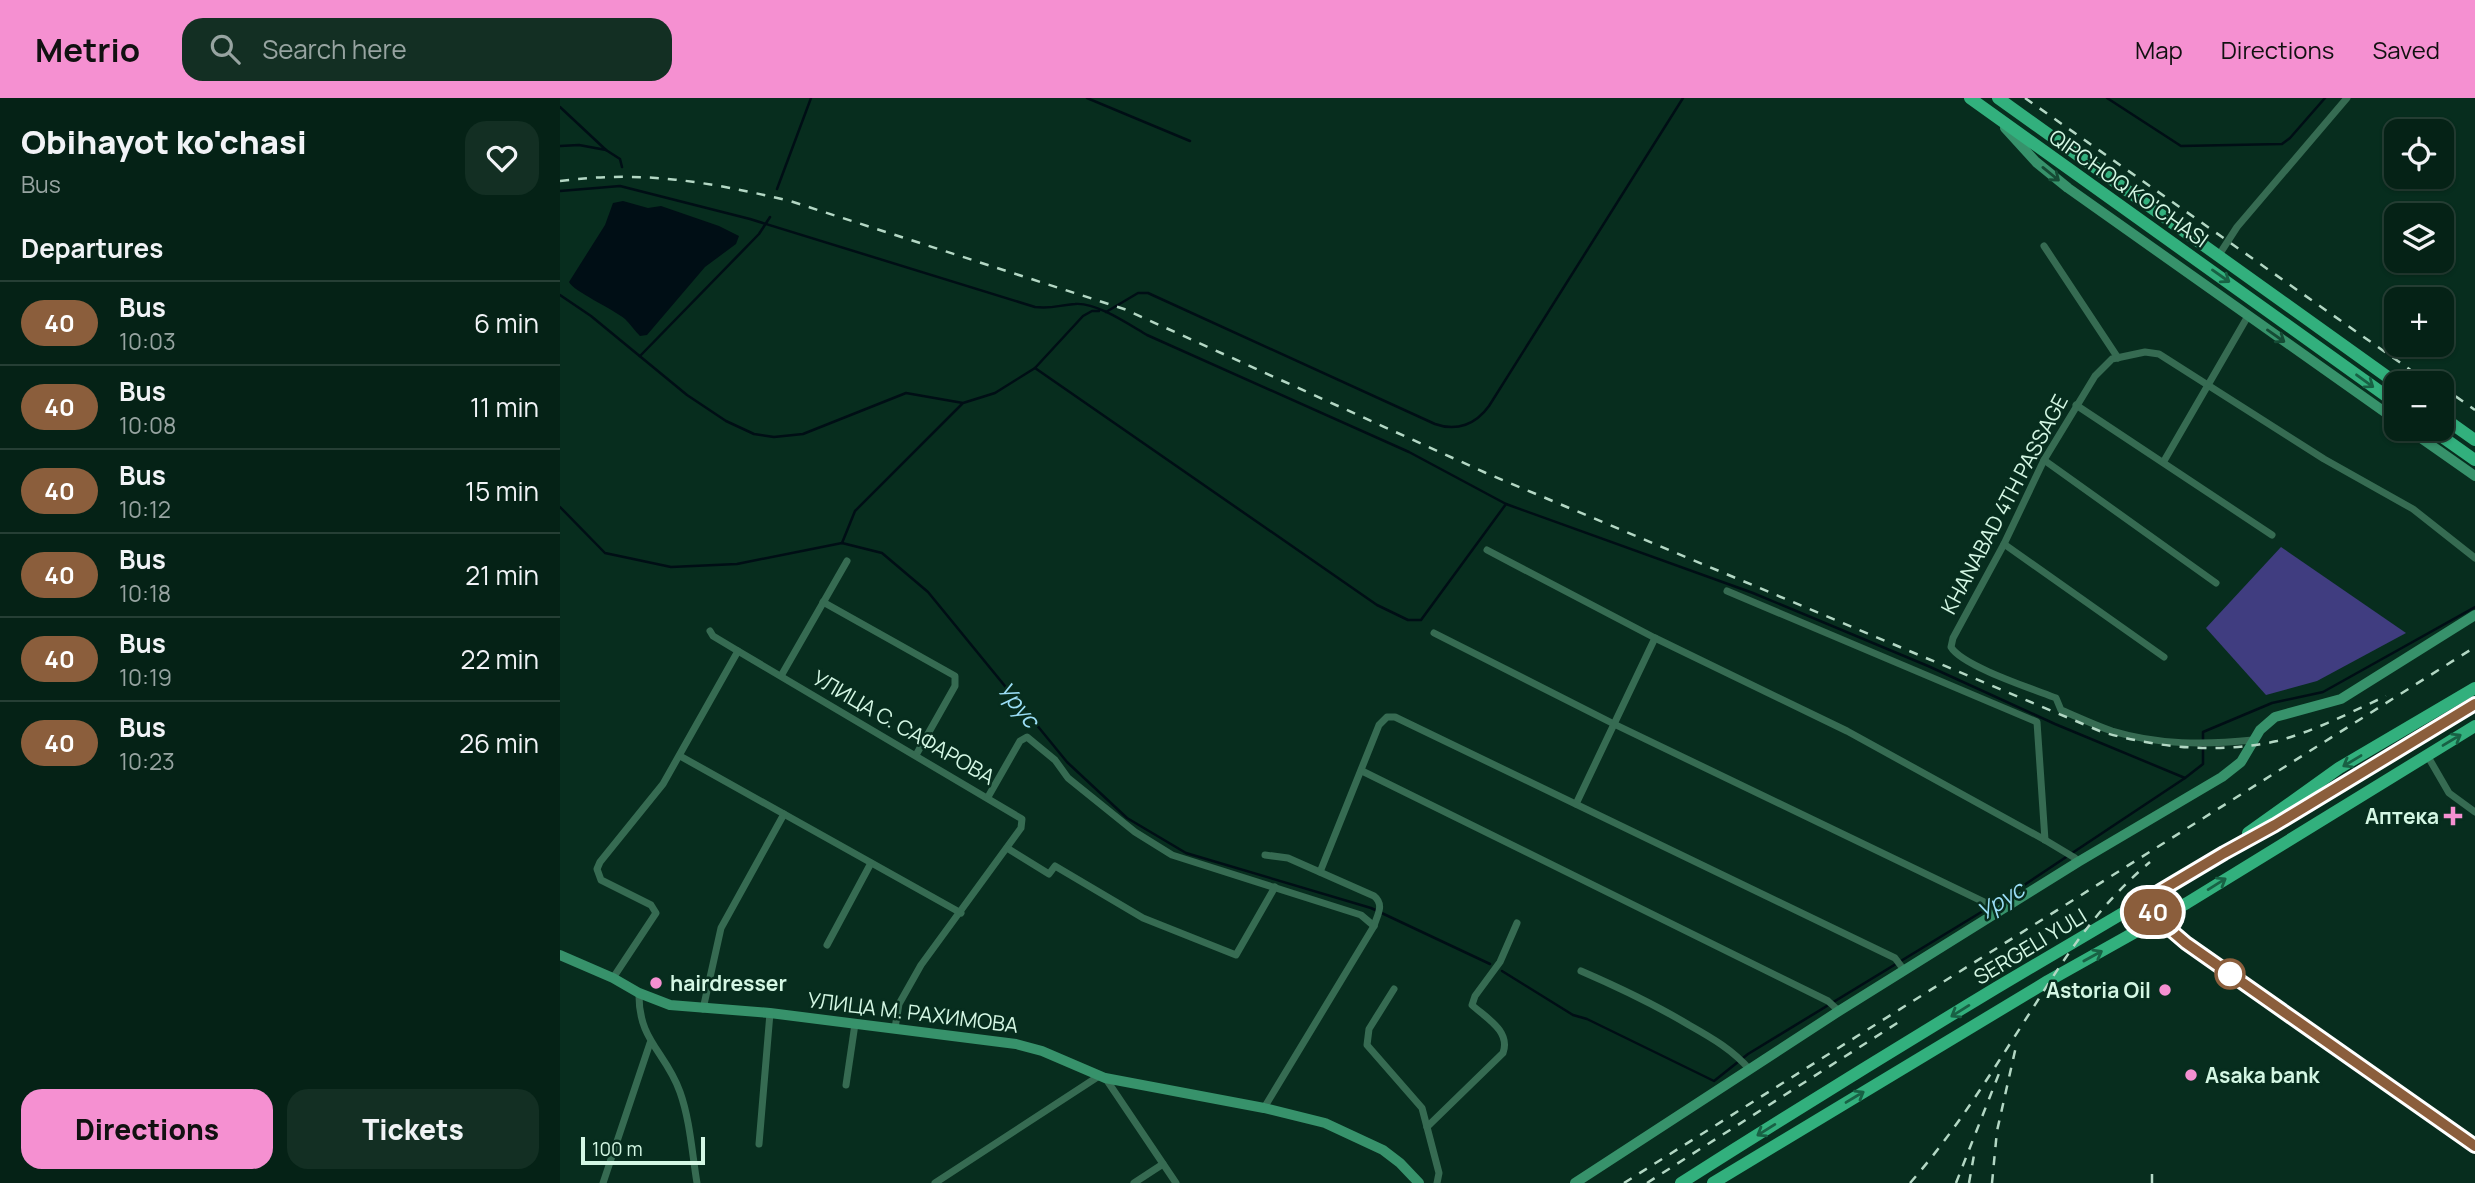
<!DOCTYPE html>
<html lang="en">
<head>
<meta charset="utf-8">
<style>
	body { margin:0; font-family:Manrope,sans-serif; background:#132f23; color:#f1f3f6; height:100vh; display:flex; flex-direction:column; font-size:26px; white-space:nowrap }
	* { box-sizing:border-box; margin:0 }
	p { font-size:23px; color:#97a4a1 }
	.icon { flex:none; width:38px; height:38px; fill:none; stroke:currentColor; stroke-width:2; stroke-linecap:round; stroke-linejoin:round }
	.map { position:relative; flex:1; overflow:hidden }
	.side { display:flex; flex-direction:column; background:#052216; width:560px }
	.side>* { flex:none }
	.badge { padding:0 14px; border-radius:23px; font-size:24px; line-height:46px }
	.tools { position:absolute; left:1824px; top:21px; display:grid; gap:14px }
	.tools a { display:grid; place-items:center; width:70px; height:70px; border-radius:14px; background:#052216; box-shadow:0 2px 5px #0004,0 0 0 2px #263f35; font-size:35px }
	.scale { position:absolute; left:21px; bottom:18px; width:124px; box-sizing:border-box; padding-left:7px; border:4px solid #d4f7e4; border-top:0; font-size:19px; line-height:24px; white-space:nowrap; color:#d4f7e4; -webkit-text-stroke:5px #072d1e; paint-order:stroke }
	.map>.badge { position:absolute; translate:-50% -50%; box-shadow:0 0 0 4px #fff }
	h2 { padding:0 21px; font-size:26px; line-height:63px }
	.round { display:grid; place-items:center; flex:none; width:74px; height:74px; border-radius:21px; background:#132f23 }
	.head { display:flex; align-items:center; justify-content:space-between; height:119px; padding:0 21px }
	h1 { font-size:33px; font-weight:800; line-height:52px }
	.button { display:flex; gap:14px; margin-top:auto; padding:14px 21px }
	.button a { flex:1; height:80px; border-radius:21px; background:#f590d1; color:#111; font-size:28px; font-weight:800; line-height:80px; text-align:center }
	.button a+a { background:#132f23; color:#f1f3f6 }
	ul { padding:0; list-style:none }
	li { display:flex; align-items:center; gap:21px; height:84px; padding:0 21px; border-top:2px solid #263f35 }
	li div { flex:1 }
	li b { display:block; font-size:26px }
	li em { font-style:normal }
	li .badge { min-width:77px; font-weight:700; text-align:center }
	header { display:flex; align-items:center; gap:42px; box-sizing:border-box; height:98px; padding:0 35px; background:#f590d1; color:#111 }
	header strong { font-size:33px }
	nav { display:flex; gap:38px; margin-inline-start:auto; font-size:24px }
	.search { width:490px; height:63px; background:#132f23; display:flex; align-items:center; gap:18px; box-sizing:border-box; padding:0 24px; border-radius:21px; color:#97a4a1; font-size:26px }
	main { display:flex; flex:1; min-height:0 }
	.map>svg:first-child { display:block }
</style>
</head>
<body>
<header>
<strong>Metrio</strong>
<div class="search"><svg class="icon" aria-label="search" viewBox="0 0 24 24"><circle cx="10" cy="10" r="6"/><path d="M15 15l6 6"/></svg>Search here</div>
<nav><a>Map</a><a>Directions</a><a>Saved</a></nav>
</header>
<main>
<section class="side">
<div class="head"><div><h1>Obihayot ko'chasi</h1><p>Bus</p></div><a class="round"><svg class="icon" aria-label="heart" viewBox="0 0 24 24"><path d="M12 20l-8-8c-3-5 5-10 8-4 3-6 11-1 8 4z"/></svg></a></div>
<h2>Departures</h2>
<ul>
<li><span class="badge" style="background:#8b5e3c;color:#fff">40</span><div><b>Bus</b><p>10:03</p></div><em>6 min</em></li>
<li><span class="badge" style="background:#8b5e3c;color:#fff">40</span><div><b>Bus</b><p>10:08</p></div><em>11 min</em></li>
<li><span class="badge" style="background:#8b5e3c;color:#fff">40</span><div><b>Bus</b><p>10:12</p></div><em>15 min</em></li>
<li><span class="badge" style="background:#8b5e3c;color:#fff">40</span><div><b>Bus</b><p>10:18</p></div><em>21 min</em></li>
<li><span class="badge" style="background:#8b5e3c;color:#fff">40</span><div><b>Bus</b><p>10:19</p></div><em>22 min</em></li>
<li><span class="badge" style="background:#8b5e3c;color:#fff">40</span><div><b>Bus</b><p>10:23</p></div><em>26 min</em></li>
</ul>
<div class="button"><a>Directions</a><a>Tickets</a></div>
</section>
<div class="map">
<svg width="1915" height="1085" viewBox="0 0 1915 1085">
	<rect width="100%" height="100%" fill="#072d1e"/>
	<polygon fill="#403d80" points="1721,449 1846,535 1757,583 1706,597 1646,530"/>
	<path fill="#000e15" d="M63 103 88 110 101 108 159 128 179 138 176 146 145 169 87 237 80 238C75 233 70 226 65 221 53 211 13 193 9 184L45 127 53 105Z"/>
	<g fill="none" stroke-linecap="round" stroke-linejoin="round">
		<g stroke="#000e15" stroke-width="2.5">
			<polyline points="527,0 630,43"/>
			<polyline points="1547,0 1621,48 1722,46 1730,40 1765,0"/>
			<polyline points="0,9 46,52 60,61 62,69"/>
			<polyline points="0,48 19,47 46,52"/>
			<polyline points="217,91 251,0"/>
			<path d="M0 93 60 88 190 121 475 209C493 211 499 207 515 206 536 204 568 226 587 237L849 354 946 406 1193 495 1368 568 1495 626 1625 680"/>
			<polyline points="0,197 31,218 127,297 166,323 194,336 214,339 243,336 346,295 403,305 435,295 475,270 523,218 532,213 539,213"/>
			<path d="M546 214 578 195H588L875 326C897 334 916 326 929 308L1123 0"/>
			<polyline points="80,258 199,136 210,119"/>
			<polyline points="475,270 817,507 848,522 861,522 946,406"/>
			<polyline points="0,409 45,455 111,469 177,466 282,445 322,455 368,494 507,664 567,720 626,755 811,810 930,866"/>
			<polyline points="282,445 295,413 402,306"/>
			<polyline points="942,873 1013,917 1027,921 1154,983 1188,956 1446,799 1625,680 1643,666 1643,634 1712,605 1763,594 1915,509"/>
		</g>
		<g stroke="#366b52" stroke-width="7">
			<polyline points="1484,148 1558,260"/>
			<polyline points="1659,157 1677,129 1787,0"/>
			<polyline points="1516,307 1712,437"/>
			<polyline points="1484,362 1656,485"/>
			<polyline points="1604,363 1688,218"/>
			<polyline points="1444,446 1604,559"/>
			<polyline points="927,452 1095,540 1287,633 1485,742 1515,760 1518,764"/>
			<polyline points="1167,493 1477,624 1485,742"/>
			<polyline points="263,504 395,578 395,588 356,657"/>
			<polyline points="150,533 153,538 178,553 462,721 461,730 361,867 339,906 335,930"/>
			<polyline points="874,535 1054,626 1424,804 1433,818"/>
			<polyline points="221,578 287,463"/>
			<path d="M1693 642C1645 647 1598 647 1552 633 1534 627 1518 619 1501 612L1496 600C1473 591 1402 568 1391 549L1393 540 1444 446 1484 362 1535 278 1552 261 1585 254 1599 256 1764 361 1853 411 1915 460"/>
			<polyline points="1867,657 1889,695 1915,714"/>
			<polyline points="120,658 401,815"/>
			<polyline points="802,673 1268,903 1279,913"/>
			<polyline points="428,699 460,643 467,639 495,662 508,680 575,734 612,757 801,817 814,828"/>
			<polyline points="1016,706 1095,540"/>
			<polyline points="447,750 489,776 495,768 583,820 676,857 715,789"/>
			<polyline points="760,774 819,627 827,619 835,619 1335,860 1344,872"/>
			<polyline points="267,847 311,765"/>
			<path d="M1021 873C1058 889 1094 906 1129 927 1152 940 1173 952 1190 972"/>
			<polyline points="53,880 96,815 91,807 41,782 37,771 40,764 103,686 178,553"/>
			<polyline points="834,891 809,931 807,947 862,1010 879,1075 877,1085"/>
			<path d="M79 895C78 943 106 954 120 994 130 1022 132 1055 137 1085"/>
			<polyline points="143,911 161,830 224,716"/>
			<polyline points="546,981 616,1085"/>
			<polyline points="286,987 295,926"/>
			<path d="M704 1010 814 828C817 817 825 807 814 798L728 760 705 757"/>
			<path d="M867 1029 943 955C951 933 926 920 912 907L915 898 940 864 957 825"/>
			<polyline points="199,1046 210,915"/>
			<polyline points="43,1085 90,945"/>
			<polyline points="375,1085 539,978"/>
			<polyline points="574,1085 603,1066"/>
		</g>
		<g stroke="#37926b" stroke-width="10">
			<polyline points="1445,30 1476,64 1508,90 1836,322"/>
			<polyline points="1848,331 1915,378"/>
			<polyline points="1585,802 1598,821 1620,840 1915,1048"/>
			<polyline points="0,857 53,880 79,895 110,907 210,915 456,946 482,953 545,980 704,1010 765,1025 823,1052 840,1065 859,1085"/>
			<polyline points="1015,1085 1279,913 1518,764 1662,679 1681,664 1700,632 1715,619 1781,601 1915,517"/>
		</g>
		<g stroke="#32b07d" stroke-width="12">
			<polyline points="1410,0 1836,305"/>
			<polyline points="1438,0 1836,285"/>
			<polyline points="1881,318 1915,342"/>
			<polyline points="1871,331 1915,362"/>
			<polyline points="1688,735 1779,670 1915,590"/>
			<path d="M1121 1085C1225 1019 1330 954 1436 890 1596 795 1756 702 1915 606"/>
			<polyline points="1153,1085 1488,883 1627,805 1915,628"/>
		</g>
		<g stroke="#b3d7c4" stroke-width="2.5" stroke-dasharray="9 9" stroke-linecap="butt">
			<polyline points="1465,0 1869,285"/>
			<path d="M0 83C84 72 149 84 230 103L564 211 926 375 1542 634C1598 650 1660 656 1717 643 1755 633 1791 614 1826 598"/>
			<polyline points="1881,288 1915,312"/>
			<polyline points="1592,1076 1592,1085"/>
			<polyline points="1064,1085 1915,549"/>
			<polyline points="1087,1085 1342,922"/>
			<path d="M1350 1085C1389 1041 1421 991 1453 941 1496 875 1528 816 1590 764"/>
			<polyline points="1396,1085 1440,973"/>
			<polyline points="1409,1085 1414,1057"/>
			<polyline points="1432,1085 1437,1033 1457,944"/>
		</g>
	</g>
	<defs><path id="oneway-shaft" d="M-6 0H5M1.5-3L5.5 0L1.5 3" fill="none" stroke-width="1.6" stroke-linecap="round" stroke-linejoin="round" transform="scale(1.75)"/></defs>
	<g stroke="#154b35">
		<use href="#oneway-shaft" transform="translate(1491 76) rotate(39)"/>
		<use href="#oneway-shaft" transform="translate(1716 238) rotate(35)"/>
	</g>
	<g stroke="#186144">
		<use href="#oneway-shaft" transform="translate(1661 178) rotate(35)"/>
		<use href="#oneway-shaft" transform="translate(1805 283) rotate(36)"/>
		<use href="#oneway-shaft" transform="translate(1892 642) rotate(-31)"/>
		<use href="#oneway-shaft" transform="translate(1792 663) rotate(149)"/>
		<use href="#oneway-shaft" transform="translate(1657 786) rotate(-32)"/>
		<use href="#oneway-shaft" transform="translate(1533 858) rotate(-29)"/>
		<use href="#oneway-shaft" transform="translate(1400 913) rotate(148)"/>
		<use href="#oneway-shaft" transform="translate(1295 999) rotate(-31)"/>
		<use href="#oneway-shaft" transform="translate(1206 1032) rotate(148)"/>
	</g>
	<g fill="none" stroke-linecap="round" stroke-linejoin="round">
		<g stroke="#fff" stroke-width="16">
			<polyline id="line" points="1915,606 1715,727 1664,755 1585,802 1598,821 1626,845 1915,1048"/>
		</g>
		<use href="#line" stroke="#8b5e3c" stroke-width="10"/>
	</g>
	<g fill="#f590d1" stroke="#072d1e" stroke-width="2.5">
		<path d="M1889.5 707.5h7v7h7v7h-7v7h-7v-7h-7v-7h7z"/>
		<circle cx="96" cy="885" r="7"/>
		<circle cx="1605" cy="892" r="7"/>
		<circle cx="1631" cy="977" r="7"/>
	</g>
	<circle fill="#fff" stroke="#8b5e3c" stroke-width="3.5" cx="1670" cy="876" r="14"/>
	<g text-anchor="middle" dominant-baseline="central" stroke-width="5" stroke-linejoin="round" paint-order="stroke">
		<g font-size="21" fill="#d4f7e4" stroke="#072d1e">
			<text transform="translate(1569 90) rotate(35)">QIPCHOQ KO'CHASI</text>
			<text transform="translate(1444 406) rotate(-62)">KHANABAD 4TH PASSAGE</text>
			<text transform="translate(344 629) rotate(30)">УЛИЦА С. САФАРОВА</text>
			<text transform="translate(1470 848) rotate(-31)">SERGELI YULI</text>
			<text transform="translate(353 914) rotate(7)">УЛИЦА М. РАХИМОВА</text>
		</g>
		<g font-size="21" font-weight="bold" fill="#d4f7e4" stroke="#072d1e" text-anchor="end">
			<text x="1879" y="718">Аптека</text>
			<text x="110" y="885" text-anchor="start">hairdresser</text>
			<text x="1591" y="892">Astoria Oil</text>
			<text x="1645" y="977" text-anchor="start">Asaka bank</text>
		</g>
		<g font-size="23" font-style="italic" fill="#9bdef6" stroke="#072d1e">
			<text transform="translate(459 606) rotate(51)">Урус</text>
			<text transform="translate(1440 802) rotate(-32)">Урус</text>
		</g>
	</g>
</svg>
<div class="tools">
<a><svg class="icon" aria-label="locate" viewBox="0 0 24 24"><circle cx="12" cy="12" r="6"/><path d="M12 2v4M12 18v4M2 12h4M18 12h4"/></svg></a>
<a><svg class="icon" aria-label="layers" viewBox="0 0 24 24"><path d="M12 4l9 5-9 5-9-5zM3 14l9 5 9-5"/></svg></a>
<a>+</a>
<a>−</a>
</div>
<div class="scale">100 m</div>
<b class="badge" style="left:1593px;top:814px;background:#8b5e3c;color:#fff">40</b>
</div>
</main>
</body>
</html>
